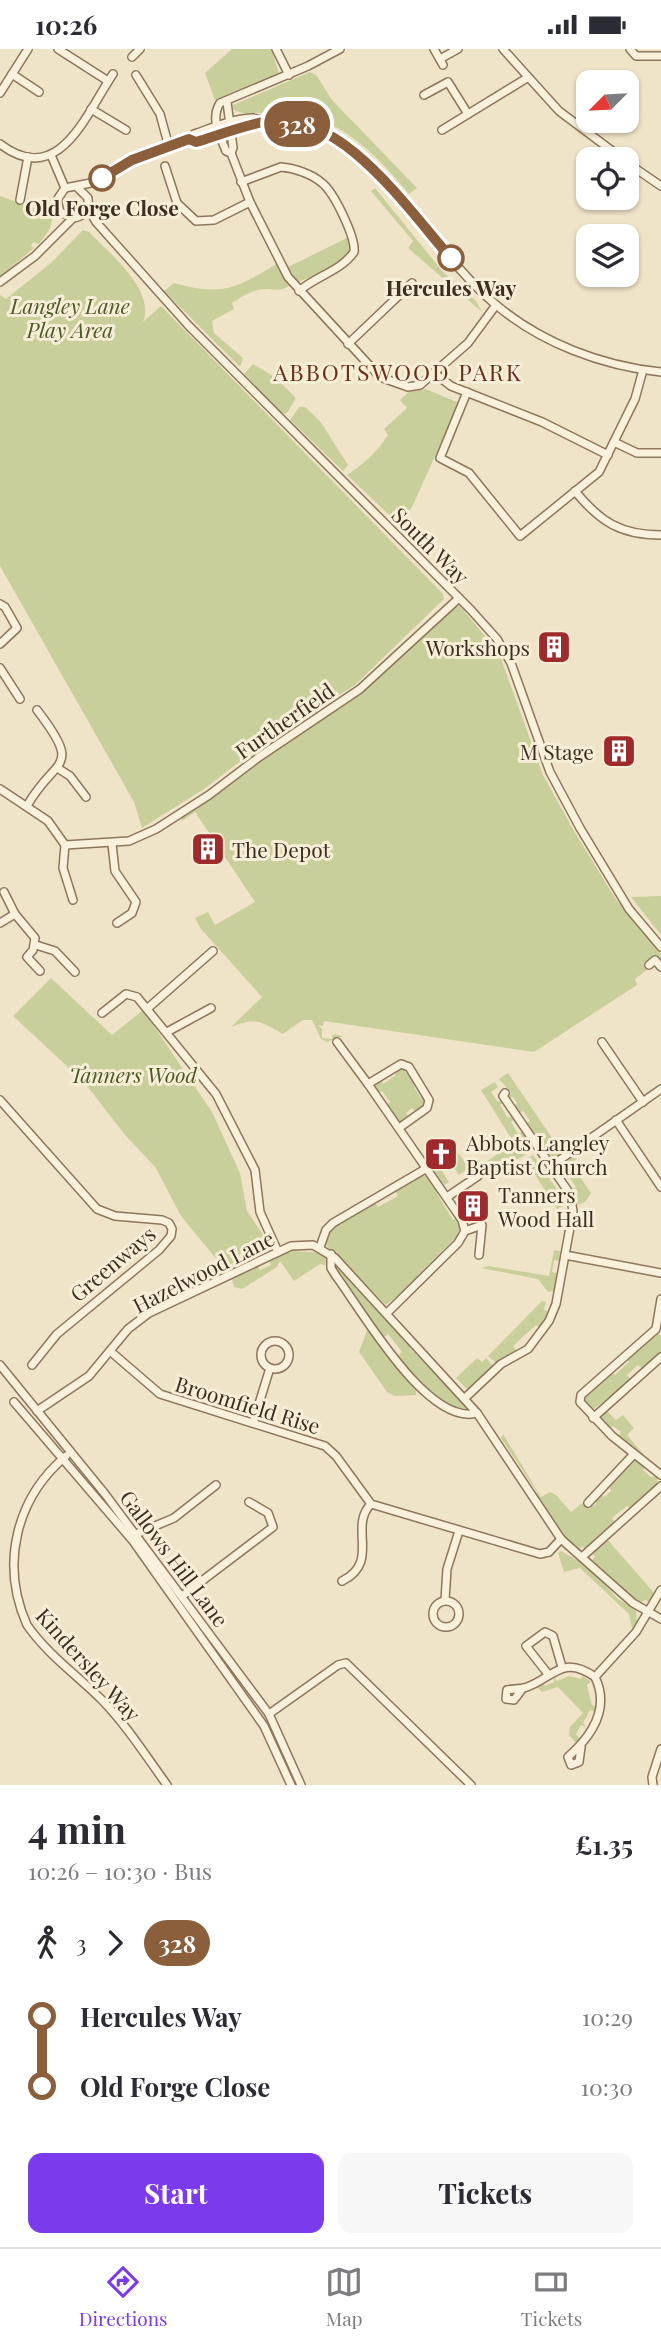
<!DOCTYPE html>
<html lang="en">
<head>
<meta charset="utf-8">
<style>
	body { margin:0; font-family:"Playfair Display",serif; background:#f7f7f7; color:#2b2b33; height:100vh; display:flex; flex-direction:column; font-size:26px; white-space:nowrap }
	* { box-sizing:border-box; margin:0 }
	p { font-size:23px; color:#7c7c81 }
	.icon { flex:none; width:38px; height:38px; fill:none; stroke:currentColor; stroke-width:2; stroke-linecap:round; stroke-linejoin:round }
	.map { position:relative; height:1736px; overflow:hidden }
	.details { display:flex; flex-direction:column; background:#fff; flex:1 }
	.details>* { flex:none }
	.badge { padding:0 14px; border-radius:23px; font-size:24px; line-height:46px }
	.needle { width:46px; rotate:246deg }
	.buttons { position:absolute; left:576px; top:21px; display:grid; gap:14px }
	.buttons a { display:grid; place-items:center; width:63px; height:63px; border-radius:14px; background:#fff; box-shadow:0 2px 5px #0004; font-size:35px }
	.map>.badge { position:absolute; translate:-50% -50%; box-shadow:0 0 0 4px #fff }
	.legs { display:flex; align-items:center; gap:10px; height:77px; padding:0 28px; font-size:23px }
	.legs p { margin-inline-start:auto }
	.head { display:flex; align-items:center; justify-content:space-between; height:119px; padding:0 28px }
	h1 { font-size:38px; font-weight:700; line-height:52px }
	.button { display:flex; gap:14px; margin-top:auto; padding:14px 28px }
	.button a { flex:1; height:80px; border-radius:14px; background:#7c3aed; color:#fff; font-size:28px; font-weight:700; line-height:80px; text-align:center }
	.button a+a { background:#f7f7f7; color:#2b2b33 }
	ul { padding:0 28px; list-style:none }
	li { display:flex; align-items:center; gap:24px; height:70px; font-size:26px }
	li i { display:grid; place-items:center; width:10px; height:100%; margin:0 9px; background:currentColor }
	li i::after { content:''; width:18px; height:18px; margin:-9px; border:5px solid; border-radius:50%; background:#fff }
	li p { margin-inline-start:auto }
	li:first-child i { background:linear-gradient(#0000 50%,currentColor 0) }
	li:last-child i { background:linear-gradient(currentColor 50%,#0000 0) }
	.status { display:flex; justify-content:space-between; align-items:center; height:49px; padding:0 35px; background:#fff; direction:ltr }
	.status svg { height:19px; fill:currentColor }
	.dock { display:flex; justify-content:space-around; align-items:center; height:98px; border-top:2px solid #e1e1e2; background:#fff; font-size:19px; color:#7c7c81 }
	.dock a { display:grid; justify-items:center; gap:4px }
	.dock .active { color:#7c3aed }
	.map>svg:first-child { display:block }
</style>
</head>
<body>
<div class="status"><b>10:26</b><svg viewBox="0 0 49 12"><path d="M0 12V9h3v3zM5 12V6h3v6zM10 12V3h3v9zM15 12V0h3v12zM26 1h20v11H26zM47 4h2v5h-2z"/></svg></div>
<div class="map">
<svg width="661" height="1736" viewBox="0 0 661 1736">
	<rect width="100%" height="100%" fill="#f0e4c8"/>
	<g fill="#c9cf9b">
		<polygon points="232,0 271,0 279,24 215,51 205,24"/>
		<path d="M310 23 317 27 332 51 417 139 409 145C375 104 341 69 286 62 271 61 244 69 233 60V56Z"/>
		<polygon points="375,139 443,223 476,252 482,263 408,199 413,192 371,142"/>
		<polygon points="0,147 53,166 50,180 39,195 33,193 31,197 34,199 0,227"/>
		<path d="M83 181 89 183C109 204 156 241 143 273L161 257 443 545 444 550 356 635 255 701 204 740 142 779 134 753 0 517V246L6 250 52 213Z"/>
		<polygon points="349,188 351,203 333,219 298,233 288,218"/>
		<path d="M276 215 289 237C280 243 276 240 266 240 254 240 241 248 232 254L234 260 212 272 214 284 243 309 240 318 164 242 174 234C219 247 237 240 276 215Z"/>
		<polygon points="253,315 275,328 296,349 287,364 283,365 244,325"/>
		<path d="M426 340 459 354 412 458 400 476 347 426C365 414 376 404 388 386L384 380 407 359 400 351 409 343Z"/>
		<polygon points="299,358 305,358 320,372 348,416 343,422 290,371"/>
		<path d="M460 557 499 604 543 726 574 782 615 849 661 905V913L654 906 644 914 648 920 635 930 637 936 534 1003 324 972 323 977 318 976 322 980V989L332 990 333 985 343 987 327 993 321 990 312 971H303L283 985C260 972 256 968 231 978L262 948 201 880 195 869 208 863 215 876 255 853 195 763 182 772V767L362 642 453 559Z"/>
		<polygon points="661,847 661,886 631,848"/>
		<polygon points="51,929 112,986 143,961 212,1063 240,1124 247,1162 267,1192 265,1200 228,1218 218,1212 181,1167 156,1119 125,1086 84,1033 13,967"/>
		<polygon points="402,1019 417,1035 414,1038 421,1049 425,1047 425,1056 416,1064 412,1059 406,1064 409,1068 399,1073 386,1057 390,1053 382,1042 377,1044 375,1037 380,1030 383,1035 396,1026 393,1021"/>
		<polygon points="508,1024 563,1105 556,1111 549,1110 525,1075 530,1072 523,1062 518,1065 513,1058 517,1054 513,1048 508,1050 511,1043 499,1030"/>
		<polygon points="495,1033 498,1038 491,1043 497,1052 505,1053 500,1056 508,1069 514,1066 516,1069 511,1073 518,1085 524,1081 531,1092 526,1096 530,1103 492,1126 489,1118 483,1115 514,1094 481,1041"/>
		<polygon points="448,1090 469,1119 459,1126 447,1108 455,1102 449,1094 430,1103 449,1133 444,1136 424,1107"/>
		<path d="M573 1104 577 1110 571 1115 591 1144 585 1153 576 1156 572 1141 576 1138 565 1122 561 1125C557 1114 566 1110 573 1104Z"/>
		<polygon points="533,1106 561,1146 567,1145 569,1154 557,1160 525,1110"/>
		<path d="M421 1126 428 1127 440 1142 437 1145 453 1171 457 1169 460 1178 456 1192 454 1190 418 1226 419 1229 386 1256 325 1195C331 1172 354 1164 374 1153L378 1158 398 1147 395 1141Z"/>
		<polygon points="554,1201 560,1202 559,1212 554,1211 552,1223 559,1225 555,1242 548,1243 538,1230 481,1219 489,1217 549,1227"/>
		<polygon points="292,1202 325,1204 327,1207 325,1216 320,1215 294,1232 280,1212 277,1218 242,1240 234,1238 232,1230 225,1231 257,1216 260,1221 271,1216 269,1211"/>
		<path d="M336 1215 409 1293 410 1299 468 1361C439 1364 414 1328 398 1307L402 1303 388 1285 383 1289 341 1225 336 1222Z"/>
		<polygon points="542,1252 546,1253 544,1261 550,1263 541,1279 536,1276 513,1297 518,1303 496,1314 488,1307"/>
		<polygon points="369,1276 416,1342 416,1346 395,1347 387,1343 359,1303"/>
		<polygon points="655,1284 661,1286 661,1303 643,1320 638,1316 627,1326 631,1331 591,1362 584,1355 583,1349 611,1322 615,1326 629,1313 626,1308"/>
		<polygon points="477,1309 482,1313 486,1309 494,1318 468,1341 456,1329"/>
		<polygon points="606,1361 616,1371 623,1366 634,1379 627,1386 648,1411 618,1387 621,1383 613,1377 609,1381 599,1369"/>
		<polygon points="503,1385 541,1448 550,1443 556,1446 571,1463 584,1453 589,1460 596,1455 596,1448 600,1444 604,1448 611,1442 609,1437 634,1411 647,1417 643,1421 651,1428 657,1427 657,1437 631,1460 627,1457 612,1469 615,1474 586,1500 582,1497 579,1501 559,1482 536,1448 537,1443 501,1389"/>
		<polygon points="607,1490 655,1545 650,1553 645,1551 640,1554 592,1511 595,1508 592,1504"/>
		<polygon points="561,1502 589,1518 618,1550 636,1561 637,1573 632,1580 629,1565 580,1519 564,1523 558,1504"/>
		<polygon points="569,1627 581,1630 583,1627 591,1633 587,1636 592,1656 597,1658 595,1663 590,1661 583,1674 586,1678 581,1676 576,1685 580,1690 577,1695 569,1686 570,1678 583,1664 558,1638 542,1643 536,1637 542,1633 545,1637 554,1633 554,1628 557,1632"/>
	</g>
	<g fill="none" stroke-linecap="round" stroke-linejoin="round">
		<g stroke="#8d765c" stroke-width="10">
			<g id="minor">
				<polyline points="58,0 108,32"/>
				<polyline points="276,0 289,26"/>
				<path d="M340 0 308 17 220 54C210 70 220 86 226 102L231 104 250 153 288 228 380 328 408 338 420 336 468 294 496 256"/>
				<polyline points="434,0 443,16"/>
				<polyline points="503,0 559,62 623,110"/>
				<polyline points="630,0 636,7 661,7"/>
				<polyline points="132,8 140,0"/>
				<polyline points="440,10 458,0"/>
				<polyline points="12,25 39,43"/>
				<polyline points="136,26 160,65 169,98"/>
				<polyline points="0,44 28,0"/>
				<polyline points="424,46 448,33 468,65"/>
				<polyline points="227,53 233,99 231,104"/>
				<polyline points="91,60 126,81"/>
				<polyline points="442,81 527,29"/>
				<polyline points="189,90 196,93 267,72"/>
				<path d="M0 95C59 140 86 65 113 25"/>
				<polyline points="51,106 65,139"/>
				<polyline points="626,113 661,137"/>
				<polyline points="165,117 177,154 196,172 214,171 250,153"/>
				<path d="M241 133 281 118C294 119 312 125 322 134 334 143 356 189 354 203 341 222 316 227 299 242"/>
				<path d="M77 138 88 149C89 161 84 168 73 169L60 163 57 151 65 139 96 133 132 111 189 90 194 85C212 79 236 68 255 69 375 72 415 187 495 255 541 294 602 317 661 323"/>
				<polyline points="20,151 28,108"/>
				<polyline points="88,159 96,173 188,276 471,561 497,590 511,614 550,723 580,779 629,860 661,898"/>
				<polyline points="0,233 35,207 73,169"/>
				<polyline points="348,295 412,234"/>
				<polyline points="434,324 451,337 542,373 608,406"/>
				<polyline points="467,343 440,409 469,424 520,487 599,423 635,350 643,321"/>
				<polyline points="614,393 637,404 661,404"/>
				<path d="M575 442C600 473 621 486 661 486"/>
				<polyline points="0,555 5,558 17,579 0,595"/>
				<polyline points="0,619 20,650"/>
				<polyline points="59,720 70,727 86,748"/>
				<polyline points="0,740 48,772 65,796 129,792 156,780 209,746 259,708 360,640 459,549"/>
				<path d="M27 757C55 707 84 722 37 661"/>
				<polyline points="112,795 115,822 136,853 132,864 117,874"/>
				<polyline points="65,796 63,819 73,851"/>
				<polyline points="4,843 15,865"/>
				<polyline points="0,874 15,865 35,889 33,901 27,908 40,922"/>
				<polyline points="36,896 55,902 75,923"/>
				<polyline points="649,916 655,911 661,918"/>
				<polyline points="148,959 213,902"/>
				<polyline points="102,964 126,945 137,948 216,1045 255,1121 260,1163 278,1203"/>
				<polyline points="167,983 211,959"/>
				<polyline points="337,993 368,1035"/>
				<polyline points="602,993 643,1053"/>
				<polyline points="0,1051 97,1160 115,1167 162,1171 169,1174 172,1180 171,1187 159,1201 57,1285 32,1316"/>
				<polyline points="616,1071 661,1138"/>
				<polyline points="551,1117 661,1040"/>
				<polyline points="447,1148 478,1127"/>
				<polyline points="465,1182 482,1176 479,1206"/>
				<polyline points="320,1198 326,1181 333,1174 427,1119"/>
				<path d="M331 1205V1219L336 1227C362 1262 428 1378 477 1364"/>
				<polyline points="565,1206 661,1224"/>
				<polyline points="661,1250 656,1280 581,1346 580,1353 612,1387 661,1426"/>
				<polyline points="387,1264 458,1194 465,1182 462,1171 368,1035 401,1015 409,1018 429,1051 427,1059 399,1079"/>
				<circle cx="275" cy="1306" r="14"/>
				<polyline points="110,1302 160,1345 325,1397 336,1407 371,1455 540,1505 549,1503 561,1490"/>
				<polyline points="0,1316 105,1445 269,1665 301,1736"/>
				<polyline points="465,1349 501,1315 528,1300 549,1272 556,1255 573,1162 570,1145 503,1047 505,1044"/>
				<polyline points="14,1353 133,1492 264,1677 291,1736"/>
				<polyline points="37,1362 89,1327 128,1280 149,1264 291,1197 313,1196 335,1209 477,1364 561,1490 633,1554 661,1570"/>
				<polyline points="593,1369 661,1308"/>
				<polyline points="253,1374 270,1319"/>
				<path d="M66 1407C16 1449 0 1515 27 1576 47 1605 78 1627 102 1651 127 1677 146 1707 167 1736"/>
				<polyline points="588,1454 634,1405"/>
				<polyline points="136,1485 174,1469 216,1436"/>
				<polyline points="582,1508 661,1437"/>
				<path d="M342 1532C381 1513 348 1478 371 1455"/>
				<polyline points="182,1547 273,1478 268,1464 249,1453"/>
				<polyline points="445,1551 447,1520 459,1482"/>
				<circle cx="446" cy="1565" r="13"/>
				<polyline points="548,1625 526,1597 545,1583 553,1587 562,1618"/>
				<path d="M523 1639 514 1651 506 1650 507 1641C512 1640 519 1640 524 1639 552 1631 561 1604 595 1628"/>
				<polyline points="269,1665 338,1616 346,1614 471,1736"/>
				<path d="M581 1698 579 1713 571 1716 568 1708C593 1686 610 1659 595 1628L636 1583 661 1541"/>
				<polyline points="653,1736 652,1728 661,1700"/>
			</g>
		</g>
		<use href="#minor" stroke="#faf1dc" stroke-width="7"/>
	</g>
	<g fill="none" stroke-linecap="round" stroke-linejoin="round">
		<g stroke="#fff" stroke-width="16">
			<path id="line-1" d="M102 129 132 111 189 90 196 93C219 86 245 76 268 72 341 60 409 162 451 209"/>
		</g>
		<use href="#line-1" stroke="#8b5e3c" stroke-width="10"/>
	</g>
	<defs>
		<g id="building-square" transform="scale(1.75)"><rect x="-9" y="-9" width="18" height="18" rx="4" fill="#9e2a2b" stroke="#f7eed8"/><path d="M-4-6H4V6H1V3H-1V6H-4ZM-2.5-4.3h1.7v1.8h-1.7ZM.8-4.3h1.7v1.8H.8ZM-2.5-1h1.7V.8h-1.7ZM.8-1h1.7V.8H.8Z" fill="#fff"/></g>
		<g id="church-square" transform="scale(1.75)"><rect x="-9" y="-9" width="18" height="18" rx="4" fill="#9e2a2b" stroke="#f7eed8"/><path d="M-1.2-6h2.4v3.5h3.3v2.4h-3.3V6h-2.4V-.1h-3.3v-2.4h3.3Z" fill="#fff"/></g>
	</defs>
	<g fill-rule="evenodd">
		<use href="#building-square" x="554" y="598"/>
		<use href="#building-square" x="619" y="702"/>
		<use href="#building-square" x="208" y="800"/>
		<use href="#church-square" x="441" y="1105"/>
		<use href="#building-square" x="473" y="1157"/>
	</g>
	<g fill="#fff" stroke="#8b5e3c" stroke-width="3.5">
		<circle cx="102" cy="129" r="12"/>
		<circle cx="451" cy="209" r="12"/>
	</g>
	<g text-anchor="middle" dominant-baseline="central" stroke-width="6" stroke-linejoin="round" paint-order="stroke">
		<g font-size="21" font-weight="bold" fill="#3d2e20" stroke="#f7eed8">
			<text x="102" y="158">Old Forge Close</text>
			<text x="451" y="238">Hercules Way</text>
		</g>
		<g font-size="21" font-style="italic" fill="#4d5a26" stroke="#f7eed8">
			<text x="70" y="256">Langley Lane<tspan x="70" dy="24">Play Area</tspan></text>
			<text x="133" y="1025">Tanners Wood</text>
		</g>
		<g font-size="21" fill="#3d2e20" stroke="#f7eed8">
			<text transform="translate(431 496) rotate(45)">South Way</text>
			<text transform="translate(284 671) rotate(-35)">Furtherfield</text>
			<text transform="translate(112 1214) rotate(-40)">Greenways</text>
			<text transform="translate(203 1222) rotate(-27)">Hazelwood Lane</text>
			<text transform="translate(248 1355) rotate(17)">Broomfield Rise</text>
			<text transform="translate(175 1509) rotate(53)">Gallows Hill Lane</text>
			<text transform="translate(89 1615) rotate(48)">Kindersley Way</text>
		</g>
		<g font-size="21" fill="#3d2e20" stroke="#f7eed8" text-anchor="start">
			<text x="530" y="598" text-anchor="end">Workshops</text>
			<text x="594" y="702" text-anchor="end">M Stage</text>
			<text x="232" y="800">The Depot</text>
			<text x="466" y="1093">Abbots Langley<tspan x="466" dy="24">Baptist Church</tspan></text>
			<text x="498" y="1145">Tanners<tspan x="498" dy="24">Wood Hall</tspan></text>
		</g>
		<g font-size="23" letter-spacing="2" fill="#6b2e1e" stroke="#f7eed8">
			<text x="398" y="322">ABBOTSWOOD PARK</text>
		</g>
	</g>
</svg>
<div class="buttons">
<a><svg class="needle" viewBox="-14 -14 28 28"><path d="M0-13l5 13h-10z" fill="#e53935"/><path d="M0 13l5-13h-10z" fill="#7c7c81"/></svg></a>
<a><svg class="icon" aria-label="locate" viewBox="0 0 24 24"><circle cx="12" cy="12" r="6"/><path d="M12 2v4M12 18v4M2 12h4M18 12h4"/></svg></a>
<a><svg class="icon" aria-label="layers" viewBox="0 0 24 24"><path d="M12 4l9 5-9 5-9-5zM3 14l9 5 9-5"/></svg></a>
</div>
<b class="badge" style="left:297px;top:75px;background:#8b5e3c;color:#fff">328</b>
</div>
<section class="details">
<div class="head"><div><h1>4 min</h1><p>10:26 – 10:30 · Bus</p></div><b>£1.35</b></div>
<div class="legs"><svg class="icon" aria-label="walk" viewBox="0 0 24 24"><circle cx="13" cy="4" r="2"/><path d="M13 8l-2 6 4 7M11 14l-3 7M7 12l3-4h3l4 4"/></svg>3<svg class="icon" aria-label="forward" viewBox="0 0 24 24"><path d="M9 5l7 7-7 7"/></svg><b class="badge" style="background:#8b5e3c;color:#fff">328</b></div>
<ul>
<li><i style="color:#8b5e3c"></i><b>Hercules Way</b><p>10:29</p></li>
<li><i style="color:#8b5e3c"></i><b>Old Forge Close</b><p>10:30</p></li>
</ul>
<div class="button"><a>Start</a><a>Tickets</a></div>
</section>
<nav class="dock">
<a class="active"><svg class="icon" aria-label="directions" viewBox="0 0 24 24"><path d="M12 3l9 9-9 9-9-9zM9 14v-3h6M13 9l2 2-2 2"/></svg>Directions</a>
<a><svg class="icon" aria-label="map" viewBox="0 0 24 24"><path d="M3 6l6-2 6 2 6-2v14l-6 2-6-2-6 2zM9 4v14M15 6v14"/></svg>Map</a>
<a><svg class="icon" aria-label="tickets" viewBox="0 0 24 24"><path d="M3 7h18v10H3zM15 7v10"/></svg>Tickets</a>
</nav>
</body>
</html>
